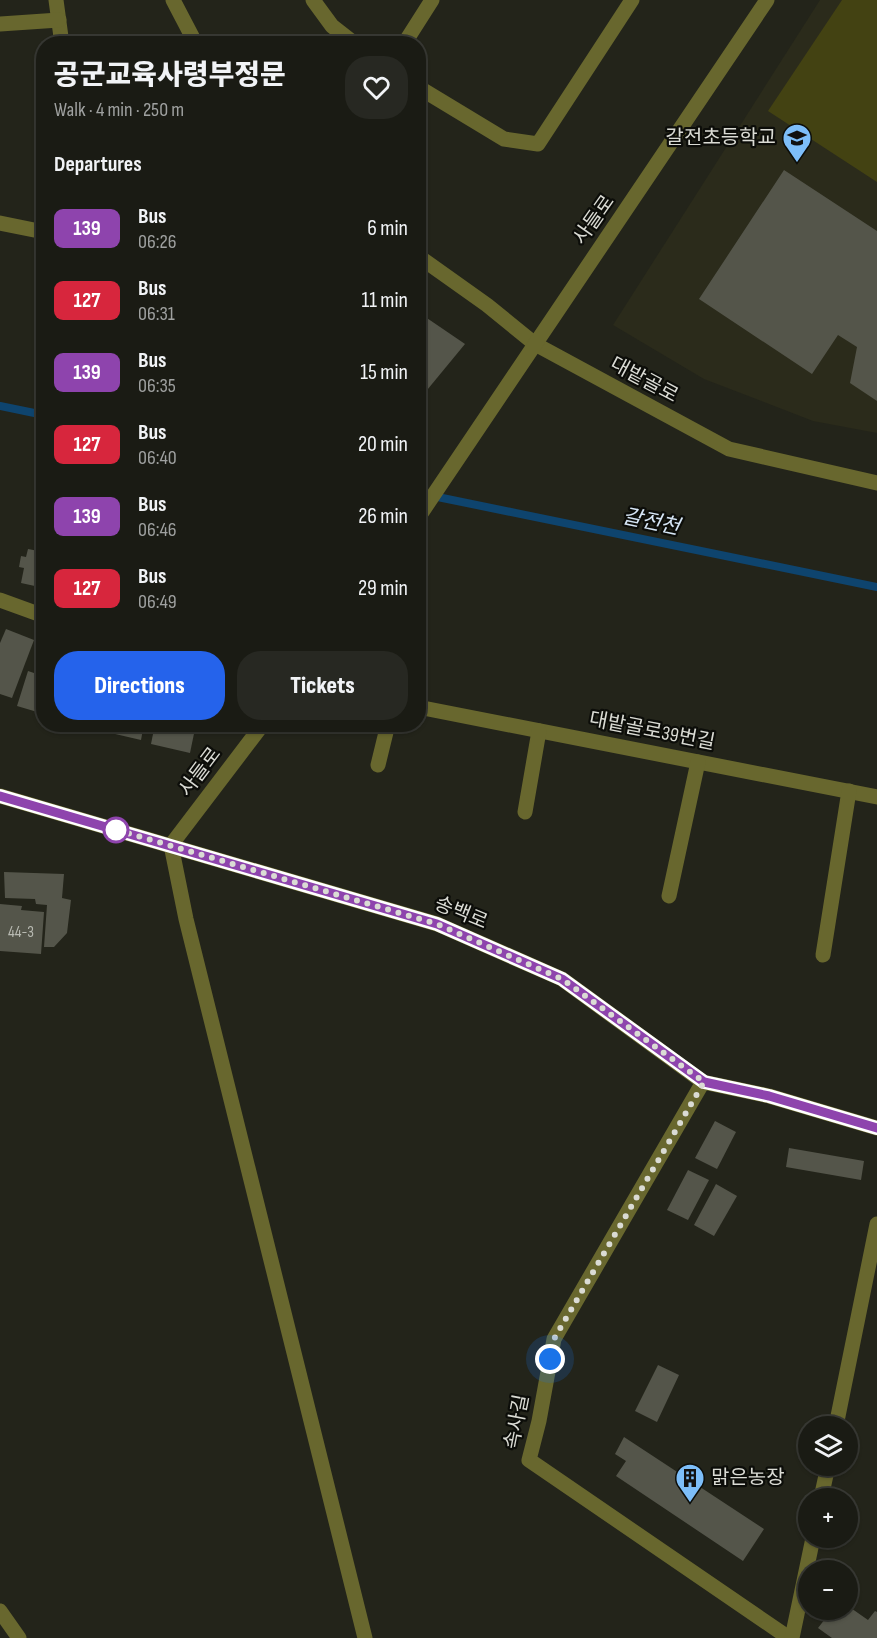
<!DOCTYPE html>
<html lang="en">
<head>
<meta charset="utf-8">
<style>
	body { margin:0; font-family:"Sofia Sans Condensed","Noto Sans KR",sans-serif; background:#272822; color:#f1f3f6; height:100vh; display:flex; flex-direction:column; font-size:22px; white-space:nowrap }
	* { box-sizing:border-box; margin:0 }
	p { font-size:20px; color:#9fa1a0 }
	.icon { flex:none; width:33px; height:33px; fill:none; stroke:currentColor; stroke-width:2; stroke-linecap:round; stroke-linejoin:round }
	.map { position:relative; flex:1; overflow:hidden }
	.drawer { position:absolute; left:36px; top:36px; width:390px; height:696px; display:flex; flex-direction:column; background:#1a1b14; border-radius:24px; box-shadow:0 2px 4px #0004,0 0 0 2px #383934 }
	.drawer>* { flex:none }
	.badge { padding:0 12px; border-radius:9px; font-size:21px; line-height:39px }
	.controls { position:absolute; left:798px; top:1416px; display:grid; gap:12px }
	.controls a { display:grid; place-items:center; width:60px; height:60px; border-radius:50%; background:#1a1b14; box-shadow:0 2px 4px #0004,0 0 0 2px #383934; font-size:30px }
	.you { position:absolute; width:30px; height:30px; margin:-15px; border:4px solid #fff; border-radius:50%; background:#1a73e8; box-shadow:0 0 0 9px #1a73e833 }
	.map>.badge { position:absolute; translate:-50% -50%; box-shadow:0 0 0 3px #fff }
	h2 { padding:0 18px; font-size:22px; line-height:54px }
	.round { display:grid; place-items:center; flex:none; width:63px; height:63px; border-radius:24px; background:#272822 }
	.headline { display:flex; align-items:center; justify-content:space-between; height:102px; padding:0 18px }
	h1 { font-size:28px; font-weight:800; line-height:45px }
	.button { display:flex; gap:12px; margin-top:auto; padding:12px 18px }
	.button a { flex:1; height:69px; border-radius:24px; background:#2563eb; color:#fff; font-size:24px; font-weight:800; line-height:69px; text-align:center }
	.button a+a { background:#272822; color:#f1f3f6 }
	ul { padding:0; list-style:none }
	li { display:flex; align-items:center; gap:18px; height:72px; padding:0 18px }
	li div { flex:1 }
	li b { display:block; font-size:22px }
	li em { font-style:normal }
	li .badge { min-width:66px; font-weight:700; text-align:center }
	.map>svg:first-child { display:block }
</style>
</head>
<body>
<div class="map">
<svg width="877" height="1638" viewBox="0 0 877 1638">
	<rect width="100%" height="100%" fill="#23241a"/>
	<polygon fill="#2b2b1b" points="820,0 877,0 877,433 813,421 704,379 613,325"/>
	<polygon fill="#434212" points="842,0 877,0 877,182 768,111"/>
	<g fill="none" stroke-linecap="round" stroke-linejoin="round">
		<g stroke="#0e446e" stroke-width="8">
			<polyline points="0,406 44,415"/>
			<polyline points="418,493 877,587"/>
		</g>
	</g>
	<g fill="#54554a">
		<polygon points="784,170 877,231 877,401 850,383 857,347 838,335 812,374 699,299"/>
		<polygon points="418,312 465,344 418,401"/>
		<polygon points="28,549 44,552 44,588 21,583 24,568 19,567 21,556 26,557"/>
		<polygon points="6,629 34,640 12,698 0,694 0,643"/>
		<polygon points="42,669 44,669 44,714 17,706 28,671 40,675"/>
		<polygon points="85,724 144,724 141,740 85,727"/>
		<polygon points="155,724 196,724 190,753 151,744"/>
		<polygon points="4,872 64,874 62,898 71,900 67,933 54,947 44,947 47,905 36,904 35,899 5,898"/>
		<polygon points="0,904 22,906 21,910 44,912 41,954 0,951"/>
		<polygon points="715,1121 736,1132 717,1169 695,1158"/>
		<polygon points="789,1148 864,1161 861,1180 786,1167"/>
		<polygon points="688,1170 709,1180 688,1220 667,1210"/>
		<polygon points="716,1184 737,1196 714,1236 694,1225"/>
		<polygon points="658,1365 679,1375 657,1422 635,1411"/>
		<polygon points="624,1437 764,1529 743,1561 616,1476 626,1461 615,1454"/>
		<polygon points="848,1606 868,1620 875,1611 877,1612 877,1638 832,1638 818,1628 832,1610 848,1610"/>
	</g>
	<g fill="none" stroke-linecap="round" stroke-linejoin="round">
		<g stroke="#68672e" stroke-width="15">
			<polyline points="56,0 61,37 64,44"/>
			<polyline points="173,0 196,44"/>
			<polyline points="313,0 332,26 355,44"/>
			<polyline points="0,24 59,20"/>
			<polyline points="404,44 432,0"/>
			<polyline points="418,87 504,139 538,144 632,0"/>
			<polyline points="0,223 44,232"/>
			<polyline points="418,256 487,305 535,344 729,449 877,483"/>
			<polyline points="418,518 767,0"/>
			<polyline points="0,600 44,616"/>
			<polyline points="418,707 877,797"/>
			<polyline points="378,765 388,724"/>
			<polyline points="0,796 437,924 562,979 703,1082 769,1096 877,1128"/>
			<polyline points="525,812 539,731"/>
			<polyline points="171,845 186,919 365,1638"/>
			<polyline points="171,845 263,724"/>
			<polyline points="669,896 698,762"/>
			<polyline points="823,955 849,791"/>
			<polyline points="703,1082 554,1339 539,1421 529,1460 789,1638"/>
			<polyline points="836,1426 877,1224"/>
			<polyline points="821,1498 828,1466"/>
			<polyline points="0,1611 19,1638"/>
			<polyline points="792,1638 813,1538"/>
		</g>
	</g>
	<g fill="none" stroke-linecap="round" stroke-linejoin="round">
		<g stroke="#fff" stroke-width="14">
			<polyline id="line" points="0,796 437,924 562,979 704,1082 769,1096 877,1128"/>
		</g>
		<use href="#line" stroke="#8e44ad" stroke-width="9"/>
		<polyline stroke="#dadbd4" stroke-width="6" stroke-dasharray="0 10.8" points="116,830 107,827 437,924 562,979 704,1082 554,1339 550,1359"/>
	</g>
	<defs>
		<g id="school-pin" transform="scale(1.5)"><path d="M0 17L-7.5 6A9.5 9.5 0 1 1 7.5 6Z" fill="#7dbef9" stroke="#0c0d09"/><path d="M0-5L7-2L0 1L-7-2ZM-4 1L0 2.5L4 1V4Q0 6-4 4Z" fill="#111"/></g>
		<g id="building-pin" transform="scale(1.5)"><path d="M0 17L-7.5 6A9.5 9.5 0 1 1 7.5 6Z" fill="#7dbef9" stroke="#0c0d09"/><path d="M-4-6H4V6H1V3H-1V6H-4ZM-2.5-4.3h1.7v1.8h-1.7ZM.8-4.3h1.7v1.8H.8ZM-2.5-1h1.7V.8h-1.7ZM.8-1h1.7V.8H.8Z" fill="#111"/></g>
	</defs>
	<g fill-rule="evenodd">
		<use href="#school-pin" x="797" y="138"/>
		<use href="#building-pin" x="690" y="1478"/>
	</g>
	<circle fill="#fff" stroke="#8e44ad" stroke-width="3" cx="116" cy="830" r="12"/>
	<g text-anchor="middle" dominant-baseline="central" stroke-width="4.5" stroke-linejoin="round" paint-order="stroke">
		<g font-size="16" fill="#b8bab2">
			<text x="21" y="932">44-3</text>
		</g>
		<g font-size="20" fill="#dadbd4" stroke="#0c0d09" text-anchor="end">
			<text x="776" y="138">갈전초등학교</text>
			<text x="711" y="1478" text-anchor="start">맑은농장</text>
		</g>
		<g font-size="20" fill="#dadbd4" stroke="#0c0d09">
			<text transform="translate(594 220) rotate(-55)">사들로</text>
			<text transform="translate(644 380) rotate(28)">대밭골로</text>
			<text transform="translate(652 731) rotate(11)">대밭골로39번길</text>
			<text transform="translate(200 772) rotate(-53)">사들로</text>
			<text transform="translate(461 913) rotate(22)">송백로</text>
			<text transform="translate(517 1422) rotate(-79)">속사길</text>
		</g>
		<g font-size="21" font-style="italic" fill="#d6e6f6" stroke="#0c0d09">
			<text transform="translate(651 522) rotate(12)">갈전천</text>
		</g>
	</g>
</svg>
<div class="controls">
<a><svg class="icon" aria-label="layers" viewBox="0 0 24 24"><path d="M12 4l9 5-9 5-9-5zM3 14l9 5 9-5"/></svg></a>
<a>+</a>
<a>−</a>
</div>
<div class="you" style="left:550px;top:1359px"></div>
<section class="drawer">
<div class="headline"><div><h1>공군교육사령부정문</h1><p>Walk · 4 min · 250 m</p></div><a class="round"><svg class="icon" aria-label="heart" viewBox="0 0 24 24"><path d="M12 20l-8-8c-3-5 5-10 8-4 3-6 11-1 8 4z"/></svg></a></div>
<h2>Departures</h2>
<ul>
<li><span class="badge" style="background:#8e44ad;color:#fff">139</span><div><b>Bus</b><p>06:26</p></div><em>6 min</em></li>
<li><span class="badge" style="background:#d7263d;color:#fff">127</span><div><b>Bus</b><p>06:31</p></div><em>11 min</em></li>
<li><span class="badge" style="background:#8e44ad;color:#fff">139</span><div><b>Bus</b><p>06:35</p></div><em>15 min</em></li>
<li><span class="badge" style="background:#d7263d;color:#fff">127</span><div><b>Bus</b><p>06:40</p></div><em>20 min</em></li>
<li><span class="badge" style="background:#8e44ad;color:#fff">139</span><div><b>Bus</b><p>06:46</p></div><em>26 min</em></li>
<li><span class="badge" style="background:#d7263d;color:#fff">127</span><div><b>Bus</b><p>06:49</p></div><em>29 min</em></li>
</ul>
<div class="button"><a>Directions</a><a>Tickets</a></div>
</section>
</div>
</body>
</html>
